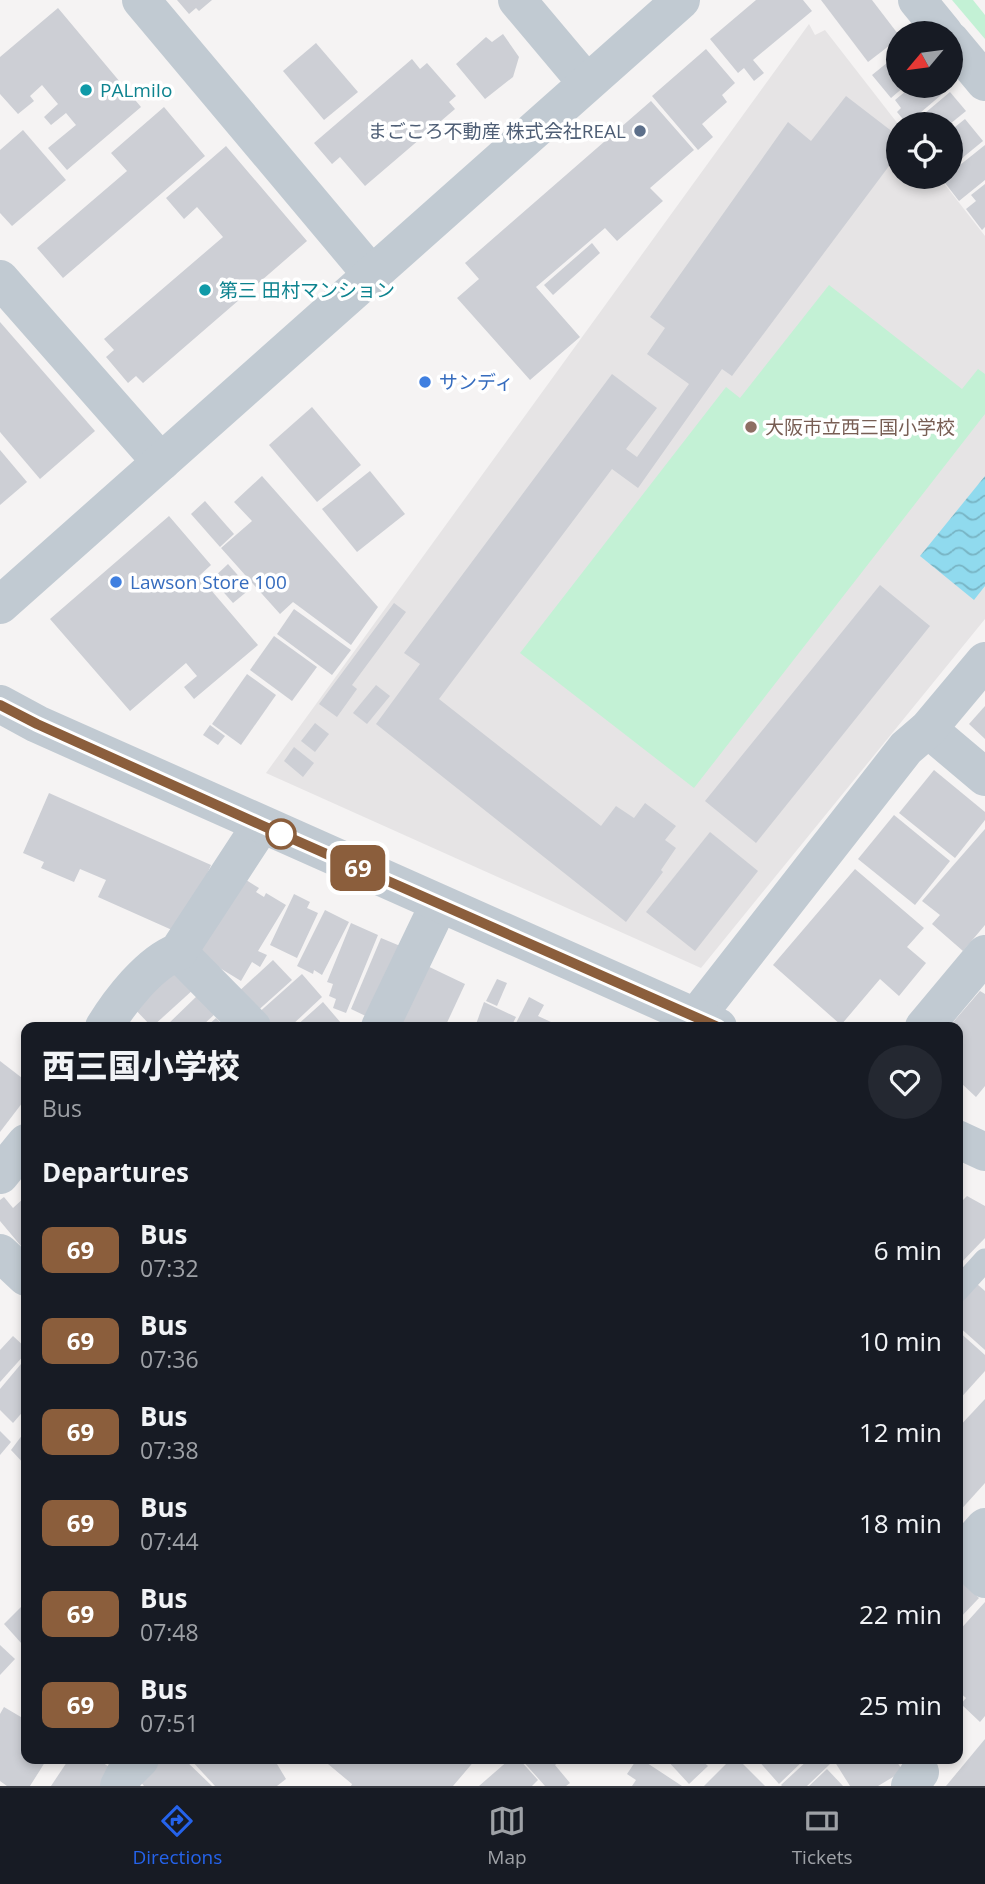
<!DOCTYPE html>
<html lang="en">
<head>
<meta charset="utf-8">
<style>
	body { margin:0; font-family:"Open Sans","Noto Sans JP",sans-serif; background:#242831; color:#f1f3f6; height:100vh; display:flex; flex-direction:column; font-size:26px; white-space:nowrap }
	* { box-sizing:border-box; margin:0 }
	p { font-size:23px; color:#9ea1a6 }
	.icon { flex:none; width:38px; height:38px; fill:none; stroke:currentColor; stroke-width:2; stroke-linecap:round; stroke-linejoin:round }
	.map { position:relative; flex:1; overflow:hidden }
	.side { position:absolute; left:21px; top:1022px; width:942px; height:742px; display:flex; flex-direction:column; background:#171b24; border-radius:14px; box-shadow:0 4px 10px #0003 }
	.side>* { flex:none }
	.badge { padding:0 14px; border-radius:10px; font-size:24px; line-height:46px }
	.needle { width:46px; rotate:241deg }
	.tools { position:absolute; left:886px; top:21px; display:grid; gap:14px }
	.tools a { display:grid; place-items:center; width:77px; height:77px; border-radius:50%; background:#171b24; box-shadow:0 4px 10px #0003; font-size:35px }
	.map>.badge { position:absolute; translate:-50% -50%; box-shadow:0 0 0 4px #fff }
	h2 { padding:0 21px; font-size:26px; line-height:63px }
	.round { display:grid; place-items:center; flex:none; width:74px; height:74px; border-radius:37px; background:#242831 }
	.summary { display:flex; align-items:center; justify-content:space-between; height:119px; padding:0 21px }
	h1 { font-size:33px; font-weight:800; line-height:52px }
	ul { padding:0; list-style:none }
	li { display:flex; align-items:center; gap:21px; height:91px; padding:0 21px }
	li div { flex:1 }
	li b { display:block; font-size:26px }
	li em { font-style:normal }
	li .badge { min-width:77px; font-weight:700; text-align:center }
	.tab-bar { display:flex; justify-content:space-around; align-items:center; height:98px; border-top:2px solid #363941; background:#171b24; font-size:19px; color:#9ea1a6 }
	.tab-bar a { display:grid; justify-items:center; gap:4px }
	.tab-bar .active { color:#2563eb }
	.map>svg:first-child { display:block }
</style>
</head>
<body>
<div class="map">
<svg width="985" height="1786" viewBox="0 0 985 1786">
	<defs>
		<pattern id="water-waves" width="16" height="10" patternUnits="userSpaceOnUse" patternTransform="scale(1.75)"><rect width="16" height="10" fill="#90daee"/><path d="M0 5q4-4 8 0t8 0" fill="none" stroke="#78b4c4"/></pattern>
	</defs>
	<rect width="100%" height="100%" fill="#f5f3f3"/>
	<polygon fill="#e6e4e5" points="809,24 815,35 825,30 898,124 898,177 939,177 985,236 985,619 701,968 266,773"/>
	<g fill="#c3f1d5">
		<polygon points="952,0 973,0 985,15 985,39"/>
		<polygon points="829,285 962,389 978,369 985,374 985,414 694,788 520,653 726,387 740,398"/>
	</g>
	<polygon fill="url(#water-waves)" points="985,476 985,586 974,600 920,556"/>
	<g fill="#cdcfd5">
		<polygon points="177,0 212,0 199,11 196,8 189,14"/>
		<polygon points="756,0 803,0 812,11 753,60 764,73 754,81 744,68 738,73 710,39"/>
		<polygon points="821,0 872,0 898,34 898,39 868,62"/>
		<polygon points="58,8 141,107 67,170 48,148 76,125 66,113 51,125 44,117 58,104 42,85 30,96 34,101 18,114 0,94 0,57"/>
		<polygon points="503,34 519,57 513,77 485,99 456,64 486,37 492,42"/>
		<polygon points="316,43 358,92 324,120 283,71"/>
		<polygon points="706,49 735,83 722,95 727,102 702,124 713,137 698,150 652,96"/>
		<polygon points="898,54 898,86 905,86 891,98 872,75"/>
		<polygon points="412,59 420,69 427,63 456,96 449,102 455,109 365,186 340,157 332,164 314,143"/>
		<polygon points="912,86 944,86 947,90 907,124 897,112 901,108 895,100"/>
		<polygon points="950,92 966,111 950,124 912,124"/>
		<polygon points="846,96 898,136 898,154 732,376 722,369 638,488 612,469 439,699 601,826 616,806 634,818 645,803 676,826 665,840 676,848 661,870 663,872 626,922 376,724 420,664 404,653 612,374 657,408 626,449 637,457 689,384 647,354 665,328 650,317 788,122 811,141"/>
		<polygon points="651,101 694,150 650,188 663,201 617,241 605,228 536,287 580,337 530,380 457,298 479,279 465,263"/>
		<polygon points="164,107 205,156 63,278 37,248 127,171 111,153"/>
		<polygon points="965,119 983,141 950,168 950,131"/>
		<polygon points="23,130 66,180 12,226 0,213 0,150"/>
		<polygon points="985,145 985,180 959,201 942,179 950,177 950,173"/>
		<polygon points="226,146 307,241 143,383 136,376 128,383 106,357 114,350 104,339 223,237 197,207 184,219 166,198"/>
		<polygon points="985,184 985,227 982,230 966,209 976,201 971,195"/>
		<polygon points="592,243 600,253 553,295 544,285"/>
		<polygon points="0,322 95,431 40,479 0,432"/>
		<polygon points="312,407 361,465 317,502 269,445"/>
		<polygon points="0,450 27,482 0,505"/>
		<polygon points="370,471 405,514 357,552 322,509"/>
		<polygon points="262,476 378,607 351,645 293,602 280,614 221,548 252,521 234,502"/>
		<polygon points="205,501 234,534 220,547 191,514"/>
		<polygon points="169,516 211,565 199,576 258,645 194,699 184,687 197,676 186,663 130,711 50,619"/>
		<polygon points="228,564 250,589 233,603 212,579"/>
		<polygon points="880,585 930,626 756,843 705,801"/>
		<polygon points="394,603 406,612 352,685 357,689 337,717 319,704"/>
		<polygon points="294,609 351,650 332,675 277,634"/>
		<polygon points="274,636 317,667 292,701 250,670"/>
		<polygon points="247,674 276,695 241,745 212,724"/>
		<polygon points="376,685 390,696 367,724 353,713"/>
		<polygon points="985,706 985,739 969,724"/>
		<polygon points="315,723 329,734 315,752 301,741"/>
		<polygon points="210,725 225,736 218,745 203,735"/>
		<polygon points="294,747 314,763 303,777 284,761"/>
		<polygon points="934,770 985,812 985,820 955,858 899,813"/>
		<polygon points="49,793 211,865 181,934 98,897 106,880 80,869 74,882 41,868 44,862 23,853"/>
		<polygon points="894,815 950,861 915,905 858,859"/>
		<polygon points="985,829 985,925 963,951 932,924 940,915 922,901"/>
		<polygon points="710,832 758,871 695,951 646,912"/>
		<polygon points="855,869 924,928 907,947 926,963 899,996 880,979 841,1025 773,965"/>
		<polygon points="243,878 259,888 256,892 264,897 266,893 286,905 258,951 267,955 260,967 252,962 241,981 197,954"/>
		<polygon points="294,894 310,902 307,908 318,913 297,958 270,945"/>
		<polygon points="325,910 349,922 322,975 314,970 313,974 297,966"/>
		<polygon points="351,923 378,935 346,1013 333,1008 336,999 329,996 333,984 327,982"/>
		<polygon points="381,938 405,948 374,1020 351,1009"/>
		<polygon points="273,960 292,980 254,1014 236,994"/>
		<polygon points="172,963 195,988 152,1027 130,1004"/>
		<polygon points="421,963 465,984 445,1027 407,1027 394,1021"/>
		<polygon points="302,974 322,997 290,1027 267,1027 256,1015"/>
		<polygon points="497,979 507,983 497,1006 486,1001"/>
		<polygon points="980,991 985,994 985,1086 976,1097 961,1083 957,1088 957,1027 949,1027"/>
		<polygon points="199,994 217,1012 201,1027 165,1027"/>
		<polygon points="529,997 544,1005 538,1016 551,1022 548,1027 514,1027"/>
		<polygon points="323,1002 341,1023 337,1027 295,1027"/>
		<polygon points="484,1002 516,1017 511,1027 475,1027"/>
		<polygon points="216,1018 225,1027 206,1027"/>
		<polygon points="0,1061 26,1081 26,1098 0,1132"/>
		<polygon points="26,1196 26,1252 0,1221 0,1200 4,1197 13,1208"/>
		<polygon points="967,1196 985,1206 985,1238 957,1267 957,1206"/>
		<polygon points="977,1284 985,1291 985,1350 957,1325 957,1307"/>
		<polygon points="957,1330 985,1355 985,1371 957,1402"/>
		<polygon points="13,1336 26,1348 26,1353 0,1382 0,1350"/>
		<polygon points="26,1358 26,1408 13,1423 0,1410 0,1389"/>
		<polygon points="985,1399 985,1483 957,1514 957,1429"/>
		<polygon points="26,1430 26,1466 11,1450"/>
		<polygon points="0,1431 11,1442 0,1455"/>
		<polygon points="957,1578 979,1598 957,1621"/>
		<polygon points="26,1602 26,1640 22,1644 4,1624"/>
		<polygon points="985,1602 985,1716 980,1722 961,1704 966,1698 957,1690 957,1633"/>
		<polygon points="0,1645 15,1659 0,1675"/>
		<polygon points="4,1707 26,1720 26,1759 47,1759 30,1786 7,1786 0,1781 0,1714"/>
		<polygon points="985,1739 985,1786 946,1786"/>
		<polygon points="69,1759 97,1759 117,1772 108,1786 51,1786"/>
		<polygon points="158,1759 184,1759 212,1786 144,1786 138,1779"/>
		<polygon points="190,1759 274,1759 286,1779 277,1786 215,1786"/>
		<polygon points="322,1759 476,1759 453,1786 351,1786 352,1784"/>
		<polygon points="510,1759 519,1759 538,1780 532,1786 479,1786"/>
		<polygon points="521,1759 563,1759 555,1765 570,1783 566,1786 545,1786"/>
		<polygon points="637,1759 641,1759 682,1786 632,1786 636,1780 627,1774"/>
		<polygon points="666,1759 700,1759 708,1766 689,1784"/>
		<polygon points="731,1759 738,1759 765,1786 704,1786"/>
		<polygon points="757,1759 773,1759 769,1764 775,1759 805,1759 779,1784"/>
		<polygon points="809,1759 825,1759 830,1764 807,1786 782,1786 781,1785"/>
		<polygon points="833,1759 895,1759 903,1771 878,1786 850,1786"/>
		<polygon points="827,1769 843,1786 809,1786"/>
	</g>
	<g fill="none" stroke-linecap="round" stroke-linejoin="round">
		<polyline stroke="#c1cad2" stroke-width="23" points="957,1291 985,1260"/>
		<g stroke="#c1cad2" stroke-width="38">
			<polyline points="141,0 372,275"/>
			<polyline points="517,0 586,82"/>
			<polyline points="917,0 944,33"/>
			<polyline points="950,40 985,82"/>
			<polyline points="0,279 161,462"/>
			<polyline points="928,729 985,777"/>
			<polyline points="178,952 252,1027"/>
			<polyline points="695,1018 906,748 928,729 985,661"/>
			<path d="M104 1027C120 1001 149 963 178 952L261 825"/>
			<polyline points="380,1027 439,904"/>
			<polyline points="924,1027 985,954"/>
			<polyline points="0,1175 26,1143"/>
			<polyline points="0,1253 26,1277"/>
			<polyline points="985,1527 960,1555 985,1579"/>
			<polyline points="119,1786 125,1774 140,1759"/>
			<polyline points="910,1786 920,1772"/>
		</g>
		<g stroke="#c1cad2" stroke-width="38">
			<polyline points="0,605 681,0"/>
			<polyline points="0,704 37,724 718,1027"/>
			<polyline points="957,1139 985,1152"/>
		</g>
	</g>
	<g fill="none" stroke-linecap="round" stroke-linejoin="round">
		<g stroke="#fff" stroke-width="16">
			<polyline id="line" points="0,705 37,724 261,825 718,1027"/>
		</g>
		<use href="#line" stroke="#8b5e3c" stroke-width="10"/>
	</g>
	<g fill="#0f9aa8" stroke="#fff" stroke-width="2.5">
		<circle cx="86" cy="90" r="7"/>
		<circle cx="205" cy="290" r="7"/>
	</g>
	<circle fill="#5c6f8a" stroke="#fff" stroke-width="2.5" cx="640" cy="131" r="7"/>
	<g fill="#3f7fe0" stroke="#fff" stroke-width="2.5">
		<circle cx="425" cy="382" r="7"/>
		<circle cx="116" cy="582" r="7"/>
	</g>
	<circle fill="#8d6e63" stroke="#fff" stroke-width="2.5" cx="751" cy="427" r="7"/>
	<circle fill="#fff" stroke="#8b5e3c" stroke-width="3.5" cx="281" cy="834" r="14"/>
	<g text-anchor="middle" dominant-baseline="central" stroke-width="7" stroke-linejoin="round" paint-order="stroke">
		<g font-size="19" fill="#0d838f" stroke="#fff" text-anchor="start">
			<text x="100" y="90">PALmiIo</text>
			<text x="219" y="290">第三 田村マンション</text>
		</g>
		<g font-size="19" fill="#4e5e75" stroke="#fff" text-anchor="end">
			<text x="626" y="131">まごころ不動産 株式会社REAL</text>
		</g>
		<g font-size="19" fill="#366cbe" stroke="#fff" text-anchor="start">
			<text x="439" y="382">サンディ</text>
			<text x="130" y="582">Lawson Store 100</text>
		</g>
		<g font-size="19" fill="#785e54" stroke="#fff" text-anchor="start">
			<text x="765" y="427">大阪市立西三国小学校</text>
		</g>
	</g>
</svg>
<div class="tools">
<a><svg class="needle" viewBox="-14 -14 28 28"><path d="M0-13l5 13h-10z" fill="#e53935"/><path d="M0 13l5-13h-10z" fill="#9ea1a6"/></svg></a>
<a><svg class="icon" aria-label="locate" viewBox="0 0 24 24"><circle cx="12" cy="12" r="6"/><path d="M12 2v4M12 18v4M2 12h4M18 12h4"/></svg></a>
</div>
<b class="badge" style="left:358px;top:868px;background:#8b5e3c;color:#fff">69</b>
<section class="side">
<div class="summary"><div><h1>西三国小学校</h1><p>Bus</p></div><a class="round"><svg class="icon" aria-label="heart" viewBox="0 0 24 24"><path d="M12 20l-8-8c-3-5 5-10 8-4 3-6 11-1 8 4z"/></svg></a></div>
<h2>Departures</h2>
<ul>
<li><span class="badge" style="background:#8b5e3c;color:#fff">69</span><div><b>Bus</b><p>07:32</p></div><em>6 min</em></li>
<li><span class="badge" style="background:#8b5e3c;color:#fff">69</span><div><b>Bus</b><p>07:36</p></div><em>10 min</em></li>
<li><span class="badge" style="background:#8b5e3c;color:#fff">69</span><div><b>Bus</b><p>07:38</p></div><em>12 min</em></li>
<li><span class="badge" style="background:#8b5e3c;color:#fff">69</span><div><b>Bus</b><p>07:44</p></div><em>18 min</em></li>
<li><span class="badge" style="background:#8b5e3c;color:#fff">69</span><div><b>Bus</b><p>07:48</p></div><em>22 min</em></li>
<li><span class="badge" style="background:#8b5e3c;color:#fff">69</span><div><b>Bus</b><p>07:51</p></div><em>25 min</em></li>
</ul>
</section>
</div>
<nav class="tab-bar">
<a class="active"><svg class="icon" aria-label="directions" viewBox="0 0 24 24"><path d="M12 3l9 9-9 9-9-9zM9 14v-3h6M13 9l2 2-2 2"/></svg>Directions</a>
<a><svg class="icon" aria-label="map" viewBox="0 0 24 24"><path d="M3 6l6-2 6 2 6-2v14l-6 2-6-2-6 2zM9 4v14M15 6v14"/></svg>Map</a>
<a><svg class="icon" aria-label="tickets" viewBox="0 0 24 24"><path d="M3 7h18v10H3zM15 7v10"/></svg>Tickets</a>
</nav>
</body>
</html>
